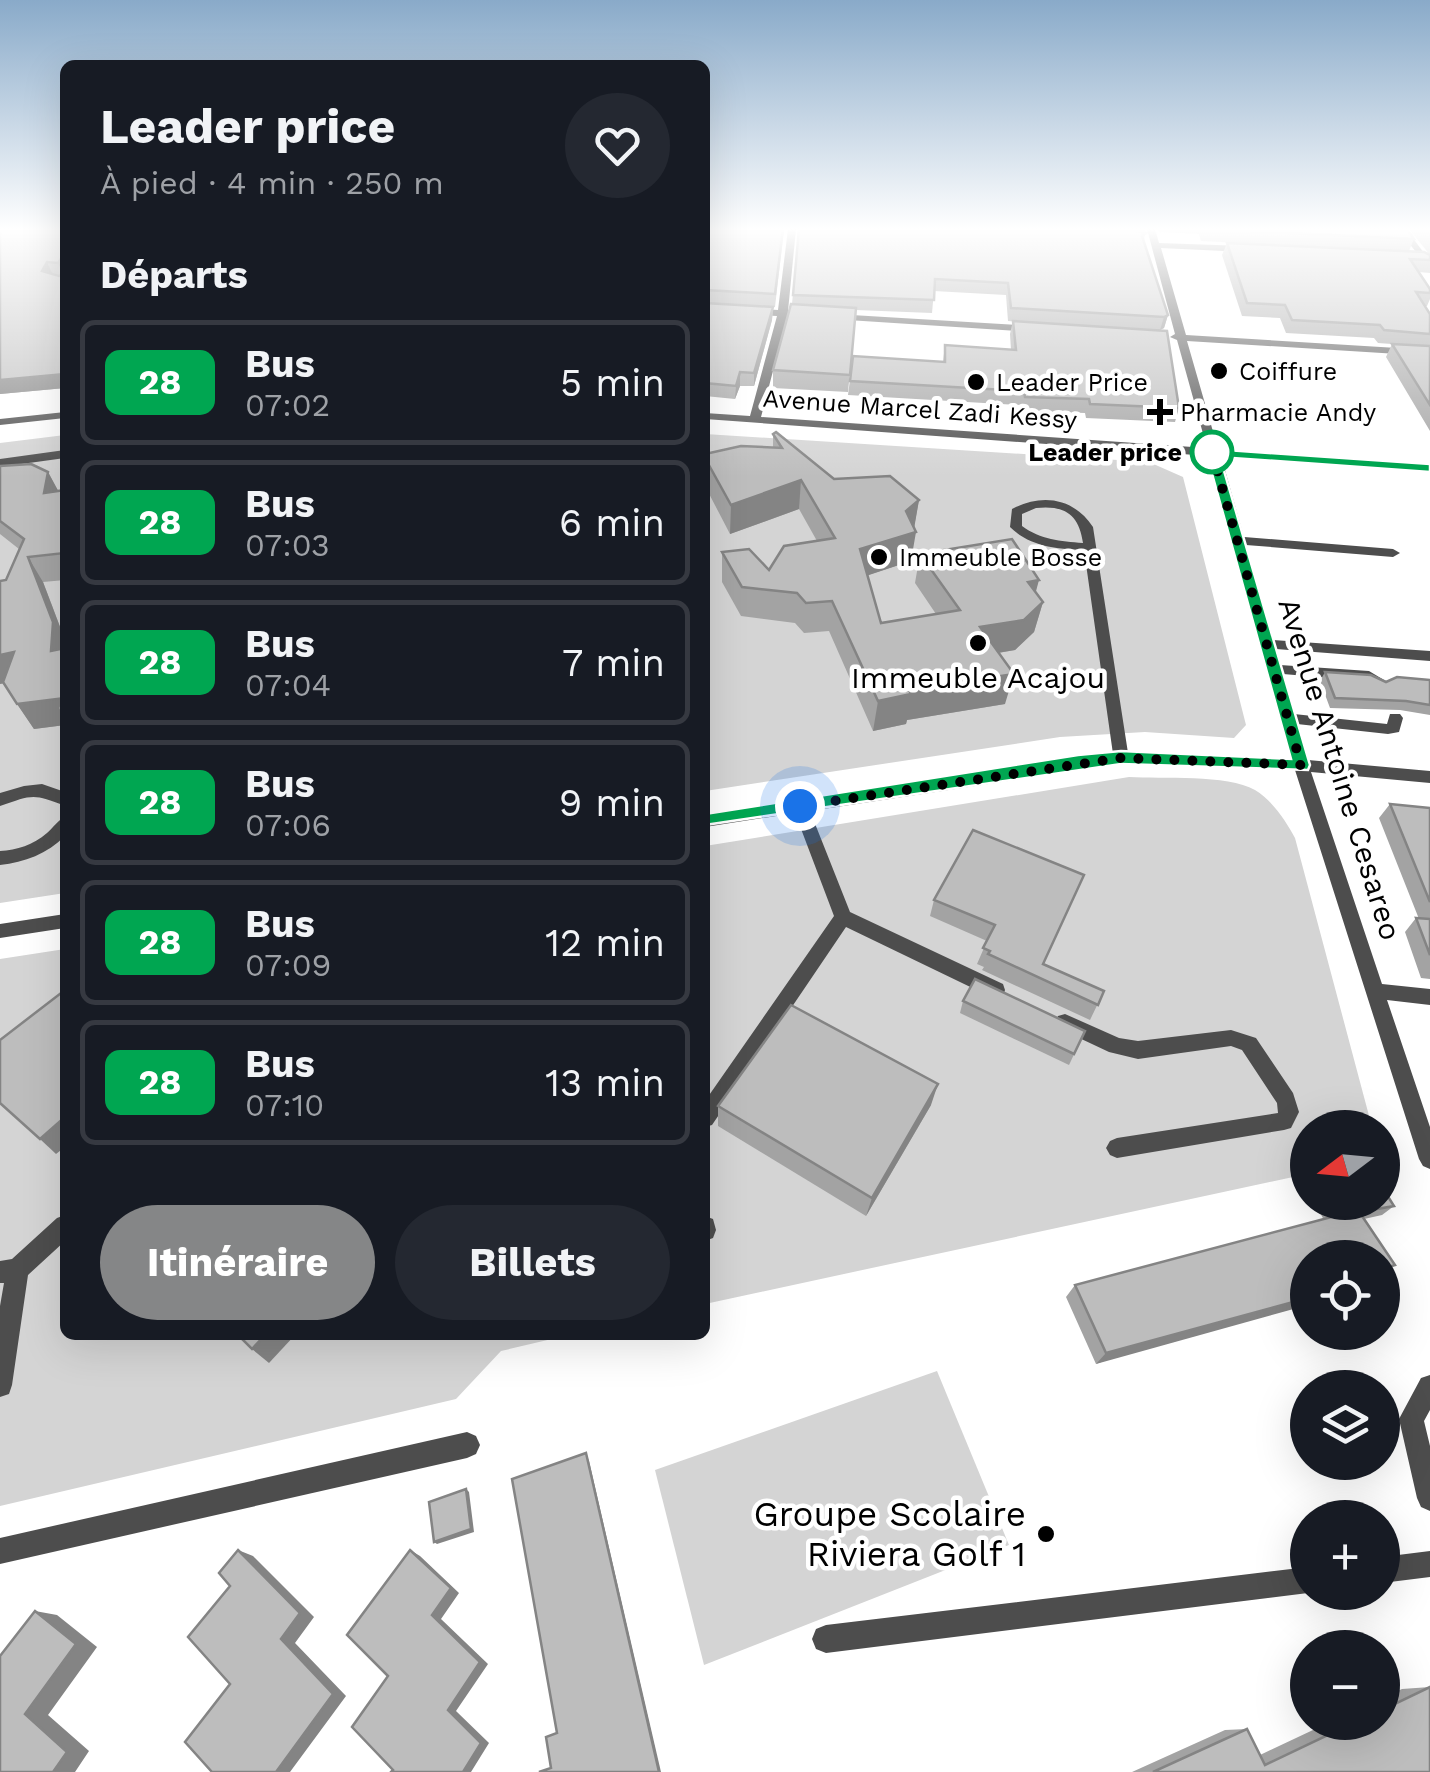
<!DOCTYPE html>
<html lang="fr">
<head>
<meta charset="utf-8">
<style>
	body { margin:0; font-family:"Work Sans",sans-serif; background:#242831; color:#f1f3f6; height:100vh; display:flex; flex-direction:column; font-size:38px; white-space:nowrap }
	* { box-sizing:border-box; margin:0 }
	p { font-size:32px; color:#9ea1a6 }
	.icon { flex:none; width:55px; height:55px; fill:none; stroke:currentColor; stroke-width:2; stroke-linecap:round; stroke-linejoin:round }
	.map { position:relative; flex:1; overflow:hidden }
	.drawer { position:absolute; left:60px; top:60px; width:650px; height:1280px; display:flex; flex-direction:column; background:#171b24; border-radius:15px; box-shadow:0 10px 40px #0002 }
	.drawer>* { flex:none }
	.badge { padding:0 20px; border-radius:15px; font-size:35px; line-height:65px }
	.needle { width:65px; rotate:254deg }
	.buttons { position:absolute; left:1290px; top:1110px; display:grid; gap:20px }
	.buttons a { display:grid; place-items:center; width:110px; height:110px; border-radius:50%; background:#171b24; box-shadow:0 10px 40px #0002; font-size:50px }
	.you { position:absolute; width:50px; height:50px; margin:-25px; border:8px solid #fff; border-radius:50%; background:#1a73e8; box-shadow:0 0 0 15px #1a73e833 }
	.map>.badge { position:absolute; translate:-50% -50%; box-shadow:0 0 0 5px #fff }
	h2 { padding:0 40px; font-size:38px; line-height:90px }
	.round { display:grid; place-items:center; flex:none; width:105px; height:105px; border-radius:52px; background:#242831 }
	.headline { display:flex; align-items:center; justify-content:space-between; height:170px; padding:0 40px }
	h1 { font-size:48px; font-weight:700; line-height:75px }
	.cta { display:flex; gap:20px; margin-top:auto; padding:20px 40px }
	.cta a { flex:1; height:115px; border-radius:60px; background:#858687; color:#fff; font-size:40px; font-weight:700; line-height:115px; text-align:center }
	.cta a+a { background:#242831; color:#f1f3f6 }
	ul { padding:0; list-style:none }
	li { display:flex; align-items:center; gap:30px; height:125px; margin:0 20px 15px; padding:0 20px; border:5px solid #363941; border-radius:15px }
	li div { flex:1 }
	li b { display:block; font-size:38px }
	li em { font-style:normal }
	li .badge { min-width:110px; font-weight:700; text-align:center }
	.map>svg:first-child { display:block }
</style>
</head>
<body>
<div class="map">
<svg width="1430" height="1772" viewBox="0 0 1430 1772">
	<rect width="100%" height="100%" fill="#fff"/>
	<g fill="#d4d4d4">
		<polygon points="705,434 1149,462 1183,477 1246,725 1234,738 1145,732 1060,737 705,791"/>
		<polygon points="65,435 65,893 0,903 0,443"/>
		<path d="M1129 777C1162 779 1227 774 1255 790 1273 801 1286 821 1295 838L1372 1127 1308 1128 1307 1174 705 1304V846Z"/>
		<polygon points="65,949 65,1335 569,1335 501,1351 456,1399 0,1506 0,959"/>
		<polygon points="937,1371 1009,1545 704,1665 655,1470"/>
	</g>
	<g fill="none" stroke-linecap="round" stroke-linejoin="round">
		<g fill="#4d4d4d" fill-rule="evenodd">
			<path d="M788 229H796L788 311 814 315 809 318 787 317 761 417 1207 448 1177 340 1170 337 1175 334 1147 229H1155L1159 243 1245 246 1249 249 1245 252 1161 248 1186 335 1430 350V356L1187 341 1218 449 1430 464V472L1221 456 1244 537 1393 549 1400 553 1393 557 1246 545 1273 640 1430 651V661L1276 649 1280 665 1369 671 1389 683 1382 688 1366 681 1283 674 1294 714 1387 724 1390 714H1400L1403 718 1399 732 1388 734 1297 724 1308 760 1430 771V783L1311 772 1382 984 1430 989V1005L1387 1000 1430 1127V1169L1423 1166 1419 1159 1295 770 1121 764 810 811 850 912 1003 984 1005 990 1003 996 996 998 989 996 846 927 712 1125 705 1127V1101L834 916 795 813 705 827V815L1113 754 1084 550C1057 549 1030 547 1010 527L1012 509C1042 493 1074 498 1093 527L1128 753 1291 759 1209 456 705 419V413L750 416 777 316 705 312V306L778 310ZM1036 508C1064 505 1079 514 1083 543 1060 541 1041 540 1022 526V514Z"/>
			<polygon points="1398,229 1406,229 1430,261 1430,270"/>
			<polygon points="835,314 1034,326 1039,329 1034,332 832,319 830,317"/>
			<polygon points="65,412 65,418 0,425 0,419"/>
			<polygon points="65,450 65,458 0,467 0,459"/>
			<path d="M42 784 65 792V806C33 793 32 795 0 806V793L24 786Z"/>
			<path d="M65 817V836C47 854 25 862 0 865V851C17 850 33 845 47 833 54 827 57 821 65 817Z"/>
			<polygon points="65,914 65,928 0,938 0,924"/>
			<polygon points="1065,1014 1119,1038 1138,1041 1231,1030 1256,1038 1293,1093 1299,1112 1291,1128 1284,1130 1117,1158 1110,1155 1106,1148 1110,1141 1117,1138 1278,1113 1277,1103 1242,1050 1231,1046 1138,1059 1109,1052 1058,1028 1055,1022 1058,1016"/>
			<polygon points="65,1215 65,1241 28,1275 12,1385 9,1394 0,1397 0,1306 4,1283 0,1283 0,1261 12,1259 57,1218"/>
			<polygon points="705,1216 713,1219 716,1230 713,1238 705,1241"/>
			<polygon points="1430,1375 1430,1410 1424,1421 1430,1446 1430,1511 1421,1507 1417,1498 1399,1419 1421,1378"/>
			<polygon points="467,1432 476,1436 480,1445 476,1454 467,1458 0,1564 0,1538"/>
			<polygon points="1430,1551 1430,1577 1382,1583 1382,1557"/>
			<polygon points="1308,1567 1308,1592 1310,1592 1308,1593 826,1653 816,1649 812,1639 816,1629 826,1625"/>
		</g>
	</g>
	<g fill="#a3a3a3">
		<polygon points="0,229 65,229 65,388 0,394"/>
		<polygon points="705,229 784,229 775,307 773,307 772,320 754,386 740,386 735,399 705,396"/>
		<polygon points="798,229 1145,229 1144,241 1168,315 1164,328 1160,330 1179,408 1175,422 1086,418 1085,413 1022,411 1020,405 848,395 853,356 943,362 945,345 1011,350 1010,334 1013,321 1068,325 1008,321 1006,295 934,291 932,313 856,310 848,392 773,388 773,370 792,304 799,229"/>
		<polygon points="1157,229 1407,229 1414,239 1409,251 1201,241 1199,234 1160,232"/>
		<polygon points="1409,229 1430,229 1430,255"/>
		<polygon points="1227,243 1430,255 1430,273 1419,272 1430,289 1430,299 1427,306 1425,306 1430,314 1430,431 1386,357 1392,344 1378,343 1374,338 1286,333 1280,318 1242,316 1222,255"/>
		<polygon points="773,434 834,479 919,500 914,527 911,561 868,575 881,623 936,614 915,583 920,554 1036,592 1043,602 1034,632 1015,650 998,653 1005,704 907,720 906,724 873,731 829,631 804,633 795,623 741,616 722,582 722,552 769,570 817,541 799,509 730,534 705,486 705,454 773,447"/>
		<polygon points="0,466 48,472 58,491 65,490 65,580 43,582 65,640 65,725 34,729 3,683 0,684 0,581 6,580 19,549 0,534"/>
		<polygon points="1325,672 1386,682 1430,680 1430,715 1400,710 1330,708 1320,681"/>
		<polygon points="1390,804 1430,808 1430,979 1421,978 1405,932 1416,918 1419,919 1379,818"/>
		<polygon points="973,830 1044,964 1104,991 1090,1020 982,970 984,967 977,964 987,941 930,916 934,900"/>
		<polygon points="963,1001 1085,1031 1069,1065 960,1013"/>
		<polygon points="931,1105 866,1216 718,1126 718,1106"/>
		<polygon points="1308,1171 1308,1190 1301,1178"/>
		<polygon points="1314,1202 1382,1202 1394,1206 1382,1215 1364,1219 1395,1265 1382,1273 1382,1258 1096,1364 1066,1297 1075,1285 1324,1220"/>
		<polygon points="1430,1687 1430,1772 1132,1772 1225,1730 1247,1729 1260,1755 1330,1722 1382,1722 1382,1698 1402,1689"/>
	</g>
	<g fill="#848484">
		<polygon points="65,253 65,273 63,275 58,263"/>
		<polygon points="47,262 53,275 42,271"/>
		<polygon points="773,307 772,320 754,386 754,373"/>
		<polygon points="1168,315 1164,328 1160,330 1164,317"/>
		<polygon points="740,372 740,386 735,399 736,386"/>
		<polygon points="65,374 65,388 0,394 0,380"/>
		<polygon points="48,472 61,496 44,493"/>
		<polygon points="801,480 799,509 730,534 731,505"/>
		<polygon points="919,500 914,529 916,532 911,561 857,579 860,549"/>
		<polygon points="28,557 43,582 65,640 65,675 51,651"/>
		<polygon points="1039,580 1031,610 1028,582"/>
		<polygon points="1043,602 1034,632 1015,650 973,657 980,627"/>
		<polygon points="14,652 30,678 0,684 0,655"/>
		<polygon points="1014,674 1005,704 907,720 906,724 873,731 878,701 909,690"/>
		<polygon points="65,698 59,708 65,718 65,725 34,729 17,704"/>
		<polygon points="938,1084 931,1105 866,1216 872,1198"/>
		<polygon points="65,1117 65,1147 56,1154 40,1139"/>
		<polygon points="1308,1298 1308,1305 1096,1364 1106,1353"/>
		<polygon points="265,1335 295,1335 269,1363 252,1349"/>
		<polygon points="586,1453 589,1461 661,1772 659,1772"/>
		<polygon points="466,1489 469,1492 474,1532 437,1544 434,1542"/>
		<polygon points="238,1550 253,1556 314,1617 295,1643 346,1696 290,1772 276,1772 281,1639"/>
		<polygon points="410,1550 420,1556 459,1593 441,1619 488,1664 456,1711 489,1743 471,1772 463,1772 448,1710 432,1615"/>
		<polygon points="35,1611 57,1615 97,1647 48,1715 89,1751 75,1772 53,1772 25,1714"/>
	</g>
	<g fill="#bdbdbd" stroke="#848484" stroke-width="2.5">
		<polygon points="0,229 65,229 65,253 58,263 47,262 42,271 59,276 65,272 65,374 0,380"/>
		<polygon points="705,229 783,229 775,294 705,290"/>
		<polygon points="799,229 1127,229 1146,233 1142,236 1168,315 1164,317 1011,308 1008,283 935,279 934,300 793,295"/>
		<polygon points="1205,229 1407,229 1414,239"/>
		<polygon points="1227,243 1424,252 1430,255 1430,260 1410,259 1430,289 1430,293 1416,292 1430,314 1430,334 1384,330 1380,325 1292,320 1285,305 1247,303"/>
		<polygon points="705,303 773,307 754,373 740,372 736,386 705,383"/>
		<polygon points="791,304 856,308 850,375 773,370"/>
		<polygon points="1013,321 1167,331 1179,408 1090,404 1089,399 1025,397 1024,391 850,381 853,356 945,362 945,345 1016,350"/>
		<polygon points="1392,344 1430,346 1430,405"/>
		<polygon points="776,432 834,479 890,476 919,500 906,511 916,532 860,549 881,623 960,610 920,554 1012,539 1039,580 1028,582 1043,602 1024,620 980,627 1014,674 909,690 911,694 878,701 832,601 806,603 797,593 742,587 722,552 749,549 769,570 784,546 835,538 801,480 731,505 705,458 705,454 741,446 782,448 773,434"/>
		<polygon points="31,464 48,472 44,493 65,490 65,553 28,557 53,622 51,651 65,648 65,698 17,704 3,682 14,652 0,655 0,581 6,580 24,539 0,521 0,466"/>
		<polygon points="1325,672 1371,675 1386,682 1397,677 1430,680 1430,705 1406,701 1335,698"/>
		<polygon points="1390,804 1430,808 1430,902"/>
		<polygon points="973,830 1084,875 1043,964 1104,991 1098,1005 988,954 990,951 983,948 995,925 934,900"/>
		<polygon points="1416,918 1430,919 1430,955"/>
		<polygon points="975,979 1085,1031 1074,1054 963,1001"/>
		<polygon points="65,990 65,1117 40,1139 0,1103 0,1040"/>
		<polygon points="791,1005 938,1084 872,1198 718,1106"/>
		<polygon points="1382,1187 1394,1206 1359,1212 1358,1210 1338,1216 1330,1202 1382,1202"/>
		<polygon points="1358,1210 1395,1265 1382,1269 1382,1258 1308,1258 1308,1298 1106,1353 1075,1285"/>
		<polygon points="238,1335 265,1335 252,1349"/>
		<polygon points="586,1453 659,1772 539,1772 551,1768 546,1737 557,1733 512,1479"/>
		<polygon points="466,1489 471,1529 434,1542 429,1502"/>
		<polygon points="238,1550 300,1613 281,1639 333,1694 276,1772 212,1772 185,1742 230,1684 188,1637 230,1586 219,1573"/>
		<polygon points="410,1550 451,1588 432,1615 480,1662 448,1710 481,1743 463,1772 391,1772 393,1770 352,1727 388,1676 347,1635"/>
		<polygon points="35,1611 76,1644 25,1714 67,1752 53,1772 0,1772 0,1656"/>
		<polygon points="1430,1687 1430,1772 1153,1772 1247,1729 1265,1765 1355,1722 1382,1722 1382,1710"/>
	</g>
	<linearGradient id="sky" x2="0" y2="1"><stop stop-color="#89aac9"/><stop offset="0.48" stop-color="#fff"/><stop offset="1" stop-color="#fff" stop-opacity="0"/></linearGradient>
	<rect width="1430" height="477" fill="url(#sky)"/>
	<polygon fill="#00a651" stroke="#fff" stroke-width="2.5" points="1212,449 1430,464 1430,472 1220,457 1310,765 1308,770 1121,764 698,826 696,821 705,814 1078,755 1121,751 1291,759 1206,452"/>
	<g fill="none" stroke-linecap="round" stroke-linejoin="round">
		<polyline stroke="#000" stroke-width="10" stroke-dasharray="0 18" points="800,806 1121,758 1301,765 1212,452"/>
	</g>
	<g fill="#000" stroke="#fff" stroke-width="4">
		<circle cx="1219" cy="371" r="10"/>
		<circle cx="976" cy="382" r="10"/>
		<path d="M1155 397h10v10h10v10h-10v10h-10v-10h-10v-10h10z"/>
		<circle cx="879" cy="557" r="10"/>
		<circle cx="978" cy="643" r="10"/>
		<circle cx="1046" cy="1534" r="10"/>
	</g>
	<circle fill="#fff" stroke="#00a651" stroke-width="5" cx="1212" cy="452" r="20"/>
	<g text-anchor="middle" dominant-baseline="central" stroke-width="9" stroke-linejoin="round" paint-order="stroke">
		<g font-size="25" fill="#000" stroke="#fff" text-anchor="start">
			<text x="1239" y="371">Coiffure</text>
			<text x="996" y="382">Leader Price</text>
			<text x="1180" y="412">Pharmacie Andy</text>
			<text x="899" y="557">Immeuble Bosse</text>
		</g>
		<g font-size="25" fill="#000" stroke="#fff">
			<text transform="translate(920 409) rotate(4)">Avenue Marcel Zadi Kessy</text>
		</g>
		<g font-size="25" font-weight="bold" fill="#000" stroke="#fff" text-anchor="end">
			<text x="1182" y="452">Leader price</text>
		</g>
		<g font-size="30" fill="#000" stroke="#fff">
			<text x="978" y="677">Immeuble Acajou</text>
		</g>
		<g font-size="30" fill="#000" stroke="#fff">
			<text transform="translate(1340 769) rotate(73)">Avenue Antoine Cesareo</text>
		</g>
		<g font-size="35" fill="#000" stroke="#fff" text-anchor="end">
			<text x="1026" y="1514">Groupe Scolaire<tspan x="1026" dy="40">Riviera Golf 1</tspan></text>
		</g>
	</g>
</svg>
<div class="buttons">
<a><svg class="needle" viewBox="-14 -14 28 28"><path d="M0-13l5 13h-10z" fill="#e53935"/><path d="M0 13l5-13h-10z" fill="#9ea1a6"/></svg></a>
<a><svg class="icon" aria-label="locate" viewBox="0 0 24 24"><circle cx="12" cy="12" r="6"/><path d="M12 2v4M12 18v4M2 12h4M18 12h4"/></svg></a>
<a><svg class="icon" aria-label="layers" viewBox="0 0 24 24"><path d="M12 4l9 5-9 5-9-5zM3 14l9 5 9-5"/></svg></a>
<a>+</a>
<a>−</a>
</div>
<div class="you" style="left:800px;top:806px"></div>
<section class="drawer">
<div class="headline"><div><h1>Leader price</h1><p>À pied · 4 min · 250 m</p></div><a class="round"><svg class="icon" aria-label="heart" viewBox="0 0 24 24"><path d="M12 20l-8-8c-3-5 5-10 8-4 3-6 11-1 8 4z"/></svg></a></div>
<h2>Départs</h2>
<ul>
<li><span class="badge" style="background:#00a651;color:#fff">28</span><div><b>Bus</b><p>07:02</p></div><em>5 min</em></li>
<li><span class="badge" style="background:#00a651;color:#fff">28</span><div><b>Bus</b><p>07:03</p></div><em>6 min</em></li>
<li><span class="badge" style="background:#00a651;color:#fff">28</span><div><b>Bus</b><p>07:04</p></div><em>7 min</em></li>
<li><span class="badge" style="background:#00a651;color:#fff">28</span><div><b>Bus</b><p>07:06</p></div><em>9 min</em></li>
<li><span class="badge" style="background:#00a651;color:#fff">28</span><div><b>Bus</b><p>07:09</p></div><em>12 min</em></li>
<li><span class="badge" style="background:#00a651;color:#fff">28</span><div><b>Bus</b><p>07:10</p></div><em>13 min</em></li>
</ul>
<div class="cta"><a>Itinéraire</a><a>Billets</a></div>
</section>
</div>
</body>
</html>
